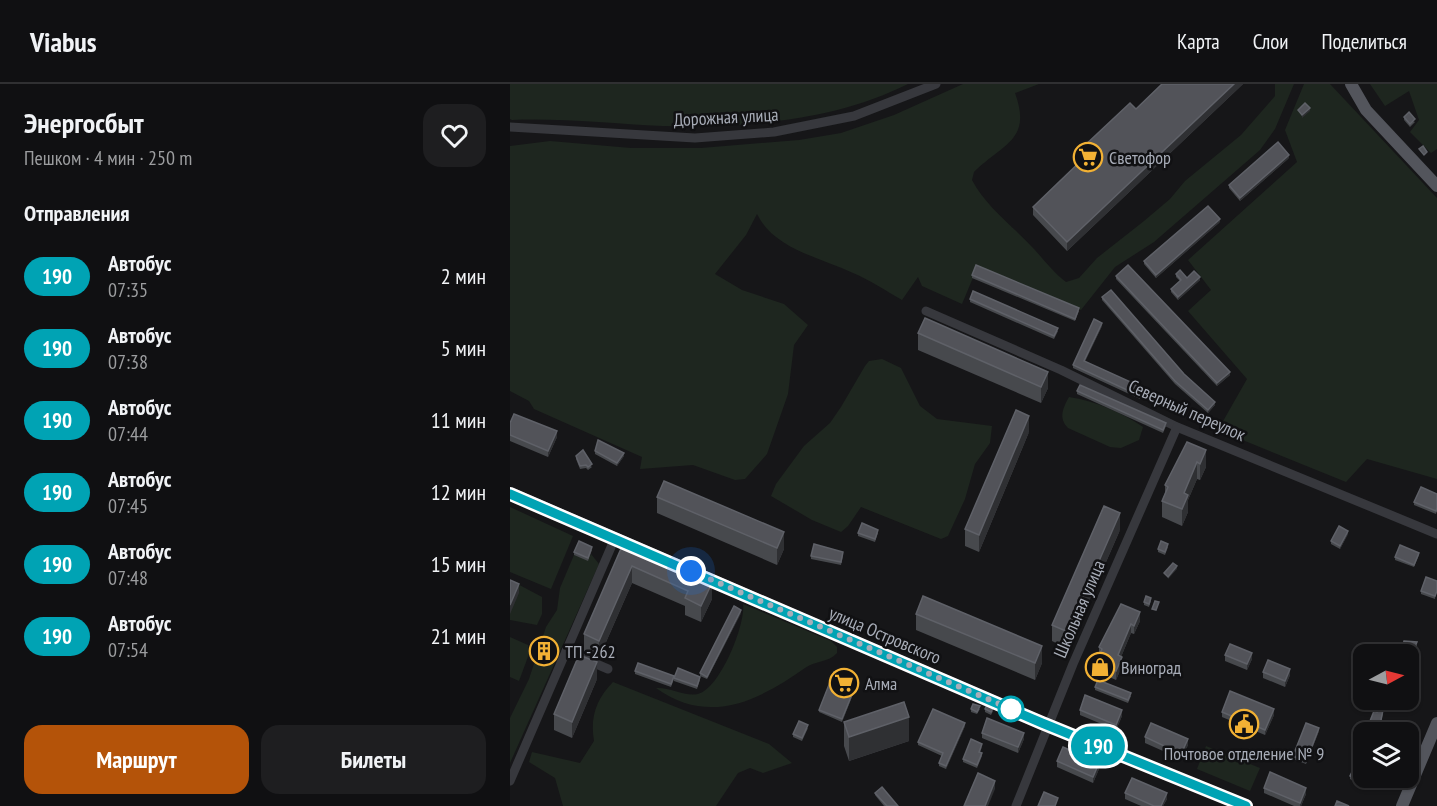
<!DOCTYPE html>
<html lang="ru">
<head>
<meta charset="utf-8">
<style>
	body { margin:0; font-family:"PT Sans Narrow",sans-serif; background:#1e1e20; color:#f1f3f6; height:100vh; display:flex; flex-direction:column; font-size:22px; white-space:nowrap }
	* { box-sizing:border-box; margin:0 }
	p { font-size:20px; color:#9c9d9f }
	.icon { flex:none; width:33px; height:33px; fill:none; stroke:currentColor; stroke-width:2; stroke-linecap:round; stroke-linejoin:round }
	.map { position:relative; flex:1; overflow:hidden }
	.sheet { display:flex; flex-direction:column; background:#101012; width:510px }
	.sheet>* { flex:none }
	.badge { padding:0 12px; border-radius:20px; font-size:21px; line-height:39px }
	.needle { width:39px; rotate:83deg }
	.fabs { position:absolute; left:843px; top:560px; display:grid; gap:12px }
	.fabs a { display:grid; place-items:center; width:66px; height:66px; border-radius:12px; background:#101012; box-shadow:0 2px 4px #0004,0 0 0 2px #303032; font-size:30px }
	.you { position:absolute; width:30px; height:30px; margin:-15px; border:4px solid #fff; border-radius:50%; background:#1a73e8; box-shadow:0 0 0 9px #1a73e833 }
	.map>.badge { position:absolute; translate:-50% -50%; box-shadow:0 0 0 3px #fff }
	h2 { padding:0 24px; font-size:22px; line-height:54px }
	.round { display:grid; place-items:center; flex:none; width:63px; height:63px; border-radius:18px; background:#1e1e20 }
	.head { display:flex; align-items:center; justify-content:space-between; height:102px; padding:0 24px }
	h1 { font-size:28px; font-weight:700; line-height:45px }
	.button { display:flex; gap:12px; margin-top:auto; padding:12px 24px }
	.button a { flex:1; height:69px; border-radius:18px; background:#b45309; color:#fff; font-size:24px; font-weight:700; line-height:69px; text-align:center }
	.button a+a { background:#1e1e20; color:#f1f3f6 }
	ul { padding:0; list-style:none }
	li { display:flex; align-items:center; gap:18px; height:72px; padding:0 24px }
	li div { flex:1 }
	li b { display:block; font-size:22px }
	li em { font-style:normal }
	li .badge { min-width:66px; font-weight:700; text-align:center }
	header { display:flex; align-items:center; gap:36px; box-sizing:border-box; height:84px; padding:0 30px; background:#101012; border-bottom:2px solid #303032 }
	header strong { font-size:28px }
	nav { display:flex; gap:33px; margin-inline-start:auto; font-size:21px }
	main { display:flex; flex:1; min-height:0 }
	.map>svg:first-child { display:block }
</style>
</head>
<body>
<header>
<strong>Viabus</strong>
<nav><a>Карта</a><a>Слои</a><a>Поделиться</a></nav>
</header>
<main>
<section class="sheet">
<div class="head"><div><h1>Энергосбыт</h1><p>Пешком · 4 мин · 250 m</p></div><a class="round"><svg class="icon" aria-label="heart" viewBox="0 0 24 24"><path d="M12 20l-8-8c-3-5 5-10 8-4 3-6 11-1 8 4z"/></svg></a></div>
<h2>Отправления</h2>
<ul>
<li><span class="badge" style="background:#00a3b4;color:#fff">190</span><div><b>Автобус</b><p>07:35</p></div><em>2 мин</em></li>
<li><span class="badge" style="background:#00a3b4;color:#fff">190</span><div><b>Автобус</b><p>07:38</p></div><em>5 мин</em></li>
<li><span class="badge" style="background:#00a3b4;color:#fff">190</span><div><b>Автобус</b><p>07:44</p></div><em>11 мин</em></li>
<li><span class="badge" style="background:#00a3b4;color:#fff">190</span><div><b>Автобус</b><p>07:45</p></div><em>12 мин</em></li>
<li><span class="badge" style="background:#00a3b4;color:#fff">190</span><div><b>Автобус</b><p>07:48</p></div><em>15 мин</em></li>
<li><span class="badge" style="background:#00a3b4;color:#fff">190</span><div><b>Автобус</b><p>07:54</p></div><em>21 мин</em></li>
</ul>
<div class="button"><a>Маршрут</a><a>Билеты</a></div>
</section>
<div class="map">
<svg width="927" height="722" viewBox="0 0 927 722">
	<rect width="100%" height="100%" fill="#161618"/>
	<g fill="#1e261f">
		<path d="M0 0H398C324 37 234 44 153 42 102 40 53 34 2 36L0 35Z"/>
		<path d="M453 0H529L505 9C522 56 494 59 464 88L462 96C476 123 503 142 524 165 535 177 543 188 556 198L569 194 587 174 634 137 660 115 675 97 731 51 765 12V0H784L765 45 750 66 644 158 605 183 571 226 467 184 452 220 412 202 408 193 392 216C376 207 360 196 343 189 309 173 264 165 247 130L236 151 205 190 232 206 274 220 298 241 284 261 278 310 257 370 235 395 225 396 183 381 130 385 132 373 24 325 19 317 0 307V62L40 57 121 64H191L289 56 331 49 384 31Z"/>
		<polygon points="794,0 820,0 927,114 927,395 857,375 836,398 708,346 737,295 678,227 701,206 678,176 787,78 775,46"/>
		<polygon points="860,0 927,0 927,65 921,69 900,48 909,36 899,7 875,22"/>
		<polygon points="372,275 391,284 410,322 427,335 482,342 480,359 465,380 455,415 438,452 431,455 351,423 338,442 331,448 302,436 261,412 266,400 294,362 320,339 331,323 355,282 359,277"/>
		<path d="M559 313C585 317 611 328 633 343L629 356 611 364 600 363 558 344C548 334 553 324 559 313Z"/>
		<polygon points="0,423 63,452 41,505 0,488"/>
		<polygon points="81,470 89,480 0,679 0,634 19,595 36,543 47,526 50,504 64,471 78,476"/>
		<polygon points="0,496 32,513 32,530 27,541 0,536"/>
		<path d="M233 520 321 557 327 563V569C318 579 306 576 295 584 248 617 199 642 146 604 160 603 175 613 188 610 210 605 236 540 233 520Z"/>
		<polygon points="0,553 18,561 19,570 9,597 0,593"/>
		<path d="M103 598 259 660 282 679 253 689 240 684 228 689 206 722H53L45 694 19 678 22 668 70 679 84 657C80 634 86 615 103 598Z"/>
		<polygon points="696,662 750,684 740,707 687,685"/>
	</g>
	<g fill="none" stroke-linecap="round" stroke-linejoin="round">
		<g stroke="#37383d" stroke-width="9">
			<polyline points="0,43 185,54 264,48 344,32 426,0"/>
			<polyline points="416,227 551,286 667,343 927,450"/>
			<polyline points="56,567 98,585"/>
			<polyline points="0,697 105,454"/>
			<polyline points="506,722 563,580 667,343"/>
		</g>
		<g stroke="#53555c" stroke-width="12">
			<polyline points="841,0 856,26 927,102"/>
			<polyline points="0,409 538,641 736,722"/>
			<polyline points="892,722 927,639"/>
		</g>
	</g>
	<g fill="#47494d">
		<polygon points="652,0 733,0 557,167 523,131 523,123 573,75 571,74 571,65 626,25"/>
		<polygon points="894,33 905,38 900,43 894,36"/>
		<polygon points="779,74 730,117 719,104 719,101"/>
		<polygon points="710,138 646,194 634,180 634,177"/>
		<polygon points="666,190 677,194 690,196 668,216 661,208 661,205 670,197 666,193"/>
		<polygon points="462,191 569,227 565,237 462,194"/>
		<polygon points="606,192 720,291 707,302 606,195"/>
		<polygon points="592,213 705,321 698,329 665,300 592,216"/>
		<polygon points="460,215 548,247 544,255 460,218"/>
		<polygon points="592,242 575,277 634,307 630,315 563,284 563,281"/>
		<polygon points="408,249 538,304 531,319 408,266"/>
		<polygon points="567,307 656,342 653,349 567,310"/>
		<polygon points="0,339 47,353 38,373 0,357"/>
		<polygon points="519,348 469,468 455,462 455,445"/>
		<polygon points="677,358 696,383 690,396 687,395 678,416 678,428 672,442 652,433 652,417 655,409 655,401"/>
		<polygon points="85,367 114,372 107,382 85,370"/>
		<polygon points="66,372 82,383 78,386 76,384 70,385 66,375"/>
		<polygon points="927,410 927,427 926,430 904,421 904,418"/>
		<polygon points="147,413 274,465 267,481 147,429"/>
		<polygon points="610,446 558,565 542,557 542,541"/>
		<polygon points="348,449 368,449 365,458 348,452"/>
		<polygon points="838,450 830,465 821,460 821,457"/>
		<polygon points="113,460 202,515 191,538 175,531 175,522 122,499 89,574 74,567 74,550"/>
		<polygon points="658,463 655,471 648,468 648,465"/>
		<polygon points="82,466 78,477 64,471 64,468"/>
		<polygon points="333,471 331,481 301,475 301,472"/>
		<polygon points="909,471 904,483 885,476 885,473"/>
		<polygon points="927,497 925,515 911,510 911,507"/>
		<polygon points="641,517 639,523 634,521 634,518"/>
		<polygon points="611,520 630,537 624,550 621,549 611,573 612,582 606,596 586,587 586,579 589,572 589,563"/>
		<polygon points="231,529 197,595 190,592 190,589"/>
		<polygon points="406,530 532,579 525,596 406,546"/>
		<polygon points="893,561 907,561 904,567 893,564"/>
		<polygon points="26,566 43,566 39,574 26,568"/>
		<polygon points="715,571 742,575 737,586 715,577"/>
		<polygon points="125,587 164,595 161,603 125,590"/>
		<polygon points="753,588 780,591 775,603 753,594"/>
		<polygon points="164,594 190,596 187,605 164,597"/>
		<polygon points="87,595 62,654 44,646 44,630"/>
		<polygon points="347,600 332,638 309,628 309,626"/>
		<polygon points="585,603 621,612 618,619 585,606"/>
		<polygon points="461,625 470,625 467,630 461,628"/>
		<polygon points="475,625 483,627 481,631 475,628"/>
		<polygon points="570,626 612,632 606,646 570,631"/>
		<polygon points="712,628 764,631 755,651 712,633"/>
		<polygon points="867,628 873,629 870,644 860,639 860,637"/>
		<polygon points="334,638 399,657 339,677 334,662"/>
		<polygon points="455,642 436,685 429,682 429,679 432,672 408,661 408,658"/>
		<polygon points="298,644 292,657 283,653 283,650"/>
		<polygon points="809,647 796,680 783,675 783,672"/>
		<polygon points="472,649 514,655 508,669 472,654"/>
		<polygon points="635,653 678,661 671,675 635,659"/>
		<polygon points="472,663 470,668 472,672 467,684 453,678 453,675"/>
		<polygon points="547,677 589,685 583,699 547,683"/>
		<polygon points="840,692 850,694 848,699 840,695"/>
		<polygon points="868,697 865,705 855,701 855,698"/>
		<polygon points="754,704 796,710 791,722 784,722 754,709"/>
		<polygon points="365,709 388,722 374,722 365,711"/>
		<polygon points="615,709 657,715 653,722 631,722 615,715"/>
	</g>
	<g fill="#2f3033">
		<polygon points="724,0 733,0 557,167 557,158"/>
		<polygon points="800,24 800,27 792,34 792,31"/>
		<polygon points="779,71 779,74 730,117 730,114"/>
		<polygon points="710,135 710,138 646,194 646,191"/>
		<polygon points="690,193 690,196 668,216 668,213"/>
		<polygon points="592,239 592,242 574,280 574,277"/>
		<polygon points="538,288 538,304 531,319 531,303"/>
		<polygon points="720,288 720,291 707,302 707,299"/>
		<polygon points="705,318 705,321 698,329 698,326"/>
		<polygon points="519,332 519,348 469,468 469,451"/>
		<polygon points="47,347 47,353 38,373 38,367"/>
		<polygon points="696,366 696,383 690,396 690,380"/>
		<polygon points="114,369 114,372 107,382 107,379"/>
		<polygon points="687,378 687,395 678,416 678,428 672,442 672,425 674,409"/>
		<polygon points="610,429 610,446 558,565 558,548"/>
		<polygon points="838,447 838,450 830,465 830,462"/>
		<polygon points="274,448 274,465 267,481 267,464"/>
		<polygon points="122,482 122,499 89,574 89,557"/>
		<polygon points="667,482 667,485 658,495 658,493"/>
		<polygon points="202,499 202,515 191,538 191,522"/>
		<polygon points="9,500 9,509 0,530 0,521"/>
		<polygon points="231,526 231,529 197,595 197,593"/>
		<polygon points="630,528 630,537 624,550 624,542"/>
		<polygon points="621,540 621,549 608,580 608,571"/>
		<polygon points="532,562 532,579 525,596 525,579"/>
		<polygon points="742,569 742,575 737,586 737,580"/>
		<polygon points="612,573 612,582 606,596 606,587"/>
		<polygon points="87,578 87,595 62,654 62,638"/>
		<polygon points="780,585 780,591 775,603 775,597"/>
		<polygon points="347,598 347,600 332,638 332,635"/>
		<polygon points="764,625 764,631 755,651 755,646"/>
		<polygon points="612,626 612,632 606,646 606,641"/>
		<polygon points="399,633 399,657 339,677 339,653"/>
		<polygon points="455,639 455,642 436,685 436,682"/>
		<polygon points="809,644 809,647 796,680 796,678"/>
		<polygon points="514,649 514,655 508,669 508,663"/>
		<polygon points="678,655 678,661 671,675 671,670"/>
		<polygon points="589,679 589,685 583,699 583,693"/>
		<polygon points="485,697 485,705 478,722 475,722"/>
		<polygon points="796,704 796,710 791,722 790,722 790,719"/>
		<polygon points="657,709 657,715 653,722 651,722"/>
	</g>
	<g fill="#525359" stroke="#5f6168" stroke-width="1.5">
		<polygon points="652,0 724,0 557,158 523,123 577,71 571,65 620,19 626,25"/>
		<polygon points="795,19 800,24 792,31 788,26"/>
		<polygon points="899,28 905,35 900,40 894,33"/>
		<polygon points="768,58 779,71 730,114 719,101"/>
		<polygon points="913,62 917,68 914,71 909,65"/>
		<polygon points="698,122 710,135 646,191 634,177"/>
		<polygon points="466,181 569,224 565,235 462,191"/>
		<polygon points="618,181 720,288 707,299 606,192"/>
		<polygon points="670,186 677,194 684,187 690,193 668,213 661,205 671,196 666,190"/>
		<polygon points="601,206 674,290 705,318 698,326 665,297 592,213"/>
		<polygon points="463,207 548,244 544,252 460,215"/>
		<polygon points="415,234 538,288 531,303 408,249"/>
		<polygon points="584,235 592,239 574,277 634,304 630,312 563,281"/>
		<polygon points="570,301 656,339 653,346 567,307"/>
		<polygon points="506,326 519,332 469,451 455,445"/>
		<polygon points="4,330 47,347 38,367 0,351 0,339"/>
		<polygon points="88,356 114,369 107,379 85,367"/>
		<polygon points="677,358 696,366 690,380 687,378 674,409 678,411 672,425 652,417 658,403 655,401"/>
		<polygon points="73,366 82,380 78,383 76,381 70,382 66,372"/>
		<polygon points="154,397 274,448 267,464 147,413"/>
		<polygon points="911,403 927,410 927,424 926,427 904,418"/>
		<polygon points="594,422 610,429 558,548 542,541"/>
		<polygon points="352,439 368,446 365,455 348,449"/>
		<polygon points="829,442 838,447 830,462 821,457"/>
		<polygon points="69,457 82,463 78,474 64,468"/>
		<polygon points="651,457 658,460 655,468 648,465"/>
		<polygon points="113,460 202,499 191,522 175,514 178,507 122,482 89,557 74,550"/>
		<polygon points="304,460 333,468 331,478 301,472"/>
		<polygon points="890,461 909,469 904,481 885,473"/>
		<polygon points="663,479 667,482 658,493 654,489"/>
		<polygon points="916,493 927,497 927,507 925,512 911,507"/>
		<polygon points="0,496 9,500 0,521"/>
		<polygon points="413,512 532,562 525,579 406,530"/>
		<polygon points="636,512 641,514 639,520 634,518"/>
		<polygon points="645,517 649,518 646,526 642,525"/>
		<polygon points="611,520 630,528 624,542 621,540 608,571 612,573 606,587 586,579 592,565 589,563"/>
		<polygon points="224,522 231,526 197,593 190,589"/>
		<polygon points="30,557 43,563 39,572 26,566"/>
		<polygon points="894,557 907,558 904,565 893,561"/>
		<polygon points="720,560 742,569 737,580 715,571"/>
		<polygon points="69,571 87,578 62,638 44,630"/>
		<polygon points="758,576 780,585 775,597 753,588"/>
		<polygon points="128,579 164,592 161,600 125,587"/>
		<polygon points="168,584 190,593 187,602 164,594"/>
		<polygon points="324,588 347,598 332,635 309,626"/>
		<polygon points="588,596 621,609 618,616 585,603"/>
		<polygon points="720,607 764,625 755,646 712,628"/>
		<polygon points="575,611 612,626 606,641 570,626"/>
		<polygon points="394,618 399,633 339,653 334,638"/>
		<polygon points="463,620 470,622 467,628 461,625"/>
		<polygon points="477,621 483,624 481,628 475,625"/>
		<polygon points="868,624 873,626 870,641 860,637 864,627 867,628"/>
		<polygon points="423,625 455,639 436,682 429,679 433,669 408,658"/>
		<polygon points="477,634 514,649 508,663 472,649"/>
		<polygon points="289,637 298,641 292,654 283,650"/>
		<polygon points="641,639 678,655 671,670 635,653"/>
		<polygon points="796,639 809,644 796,678 783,672"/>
		<polygon points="861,642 867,645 866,648 858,648"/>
		<polygon points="461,655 472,660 469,668 472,669 467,681 453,675"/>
		<polygon points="553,663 589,679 583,693 547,677"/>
		<polygon points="760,688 796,704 790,719 754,704"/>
		<polygon points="842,688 850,691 848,696 840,692"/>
		<polygon points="468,689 485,697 475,722 454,722"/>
		<polygon points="858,693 868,694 865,702 855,698"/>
		<polygon points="622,694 657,709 651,722 644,722 615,709"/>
		<polygon points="372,703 388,722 377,722 365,709"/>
		<polygon points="534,708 548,714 545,722 528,722"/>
		<polygon points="827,717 839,722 825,722"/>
	</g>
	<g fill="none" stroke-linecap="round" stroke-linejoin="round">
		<g stroke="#fff" stroke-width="14">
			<polyline id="line" points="0,410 532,639 736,722"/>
		</g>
		<use href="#line" stroke="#00a3b4" stroke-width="9"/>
		<polyline stroke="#a8adb8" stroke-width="6" stroke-dasharray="0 10.8" points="181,487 501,625"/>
	</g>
	<defs>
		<g id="supermarket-ring" transform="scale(1.5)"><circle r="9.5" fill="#111113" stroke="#f2b134" stroke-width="1.5"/><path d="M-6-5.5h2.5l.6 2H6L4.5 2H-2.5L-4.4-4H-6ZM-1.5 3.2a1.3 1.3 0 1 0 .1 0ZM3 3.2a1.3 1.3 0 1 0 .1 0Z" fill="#f2b134"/></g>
		<g id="building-ring" transform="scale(1.5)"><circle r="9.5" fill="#111113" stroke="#f2b134" stroke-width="1.5"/><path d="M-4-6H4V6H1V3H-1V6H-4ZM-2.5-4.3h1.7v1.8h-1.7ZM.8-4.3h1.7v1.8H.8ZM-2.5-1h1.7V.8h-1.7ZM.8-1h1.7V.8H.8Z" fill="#f2b134"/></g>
		<g id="shop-ring" transform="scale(1.5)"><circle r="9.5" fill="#111113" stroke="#f2b134" stroke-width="1.5"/><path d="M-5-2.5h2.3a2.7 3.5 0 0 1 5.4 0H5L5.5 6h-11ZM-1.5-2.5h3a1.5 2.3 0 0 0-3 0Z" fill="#f2b134"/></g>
		<g id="civic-ring" transform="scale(1.5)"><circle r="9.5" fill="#111113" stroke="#f2b134" stroke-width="1.5"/><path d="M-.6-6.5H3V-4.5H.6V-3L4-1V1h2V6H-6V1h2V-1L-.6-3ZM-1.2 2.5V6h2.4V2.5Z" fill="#f2b134"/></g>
	</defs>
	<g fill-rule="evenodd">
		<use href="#supermarket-ring" x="578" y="73"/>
		<use href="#building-ring" x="34" y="567"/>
		<use href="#shop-ring" x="590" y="583"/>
		<use href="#supermarket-ring" x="334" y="599"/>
		<use href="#civic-ring" x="734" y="640"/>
	</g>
	<circle fill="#fff" stroke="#00a3b4" stroke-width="3" cx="501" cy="625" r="12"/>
	<g text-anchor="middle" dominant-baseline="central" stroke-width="5" stroke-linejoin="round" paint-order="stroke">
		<g font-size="18" fill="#a8adb8" stroke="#111113">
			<text transform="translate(216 33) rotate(-3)">Дорожная улица</text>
			<text transform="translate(677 326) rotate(24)">Северный переулок</text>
			<text transform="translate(569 525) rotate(-67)">Школьная улица</text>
			<text transform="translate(375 551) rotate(23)">улица Островского</text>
		</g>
		<g font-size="18" fill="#a8adb8" stroke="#111113" text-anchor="start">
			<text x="599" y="73">Светофор</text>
			<text x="55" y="567">ТП -262</text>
			<text x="611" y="583">Виноград</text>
			<text x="355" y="599">Алма</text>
			<text x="734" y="669" text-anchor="middle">Почтовое отделение № 9</text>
		</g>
	</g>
</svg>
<div class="fabs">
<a><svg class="needle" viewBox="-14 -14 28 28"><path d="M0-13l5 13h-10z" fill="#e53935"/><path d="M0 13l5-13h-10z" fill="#9c9d9f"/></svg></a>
<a><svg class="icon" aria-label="layers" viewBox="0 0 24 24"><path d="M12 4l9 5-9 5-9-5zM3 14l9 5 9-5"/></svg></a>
</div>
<div class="you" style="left:181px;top:487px"></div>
<b class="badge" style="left:588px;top:662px;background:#00a3b4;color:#fff">190</b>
</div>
</main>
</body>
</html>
